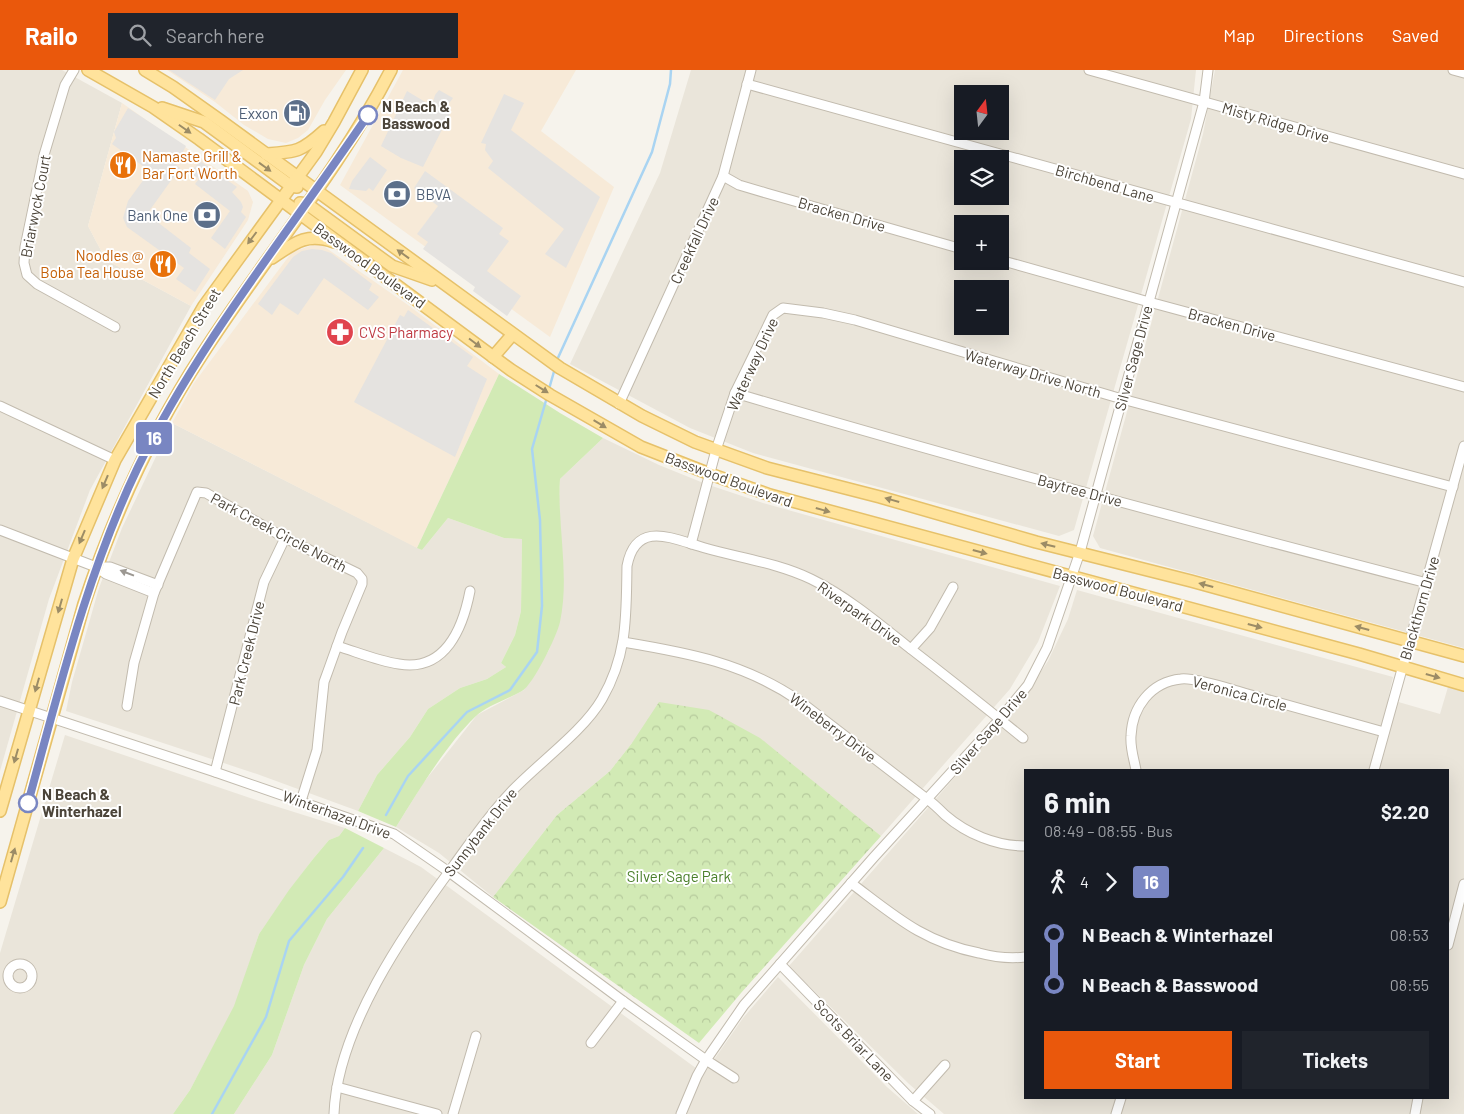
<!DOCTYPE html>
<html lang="en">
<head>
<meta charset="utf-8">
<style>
	body { margin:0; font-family:Barlow,sans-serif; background:#20242c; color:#f1f3f6; height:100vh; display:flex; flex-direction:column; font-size:19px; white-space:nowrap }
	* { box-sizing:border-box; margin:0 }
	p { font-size:16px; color:#9ea1a6 }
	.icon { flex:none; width:28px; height:28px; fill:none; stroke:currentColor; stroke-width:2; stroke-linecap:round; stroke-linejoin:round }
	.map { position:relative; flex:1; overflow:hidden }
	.sheet { position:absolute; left:1024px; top:699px; width:425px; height:330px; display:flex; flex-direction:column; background:#171b24; border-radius:0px; box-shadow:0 5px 20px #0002 }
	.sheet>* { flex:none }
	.badge { padding:0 10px; border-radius:4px; font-size:18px; line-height:32px }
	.needle { width:32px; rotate:15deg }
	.controls { position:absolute; left:954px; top:15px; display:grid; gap:10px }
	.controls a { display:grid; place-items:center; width:55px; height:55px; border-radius:0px; background:#171b24; box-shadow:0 5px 20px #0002; font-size:25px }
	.map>.badge { position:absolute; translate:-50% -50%; box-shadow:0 0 0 2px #fff }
	.legs { display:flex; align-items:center; gap:8px; height:55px; padding:0 20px; font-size:16px }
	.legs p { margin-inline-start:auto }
	.headline { display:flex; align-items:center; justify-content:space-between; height:85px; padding:0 20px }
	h1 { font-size:28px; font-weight:700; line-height:38px }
	.primary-button { display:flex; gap:10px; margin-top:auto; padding:10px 20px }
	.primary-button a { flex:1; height:58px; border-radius:0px; background:#ea580c; color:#fff; font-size:20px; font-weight:700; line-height:58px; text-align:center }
	.primary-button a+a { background:#20242c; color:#f1f3f6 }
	ul { padding:0 20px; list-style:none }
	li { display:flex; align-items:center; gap:18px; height:50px; font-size:19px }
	li i { display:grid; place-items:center; width:8px; height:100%; margin:0 6px; background:currentColor }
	li i::after { content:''; width:12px; height:12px; margin:-6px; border:4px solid; border-radius:50%; background:#171b24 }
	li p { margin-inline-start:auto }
	li:first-child i { background:linear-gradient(#0000 50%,currentColor 0) }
	li:last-child i { background:linear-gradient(currentColor 50%,#0000 0) }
	header { display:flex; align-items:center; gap:30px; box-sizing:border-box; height:70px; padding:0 25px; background:#ea580c; color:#fff }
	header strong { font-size:24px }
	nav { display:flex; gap:28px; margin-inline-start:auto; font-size:18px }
	.search { width:350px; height:45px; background:#20242c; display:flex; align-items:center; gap:12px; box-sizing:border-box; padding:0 18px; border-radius:0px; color:#9ea1a6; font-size:19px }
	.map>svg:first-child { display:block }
</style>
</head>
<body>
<header>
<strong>Railo</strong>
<div class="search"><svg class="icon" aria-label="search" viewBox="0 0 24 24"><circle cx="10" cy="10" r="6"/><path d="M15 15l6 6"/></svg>Search here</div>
<nav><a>Map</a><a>Directions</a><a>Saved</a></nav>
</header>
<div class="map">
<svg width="1464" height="1044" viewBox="0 0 1464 1044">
	<defs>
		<pattern id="forest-crowns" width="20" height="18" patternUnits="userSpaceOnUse" patternTransform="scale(1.25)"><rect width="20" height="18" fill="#d2eab5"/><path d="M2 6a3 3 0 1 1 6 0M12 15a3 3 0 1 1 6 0" fill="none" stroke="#b6ca9c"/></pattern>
	</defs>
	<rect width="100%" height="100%" fill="#f6f3ec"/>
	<g fill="#eae5da" fill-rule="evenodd">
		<polygon points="0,0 62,0 122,33 88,156 106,190 191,236 90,420 49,529 0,701"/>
		<path d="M691 0H1196L1191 49 1074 460 1059 466 753 383 690 358 570 294 660 103ZM962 24H1000V61H962ZM962 89H1000V126H962ZM962 154H1000V191H962ZM962 219H1000V256H962Z"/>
		<polygon points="1215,0 1464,0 1464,578 1100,478 1093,466 1203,64"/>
		<polygon points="172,353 422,480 448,448 504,468 522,469 521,541 515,565 501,593 506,597 487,609 460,618 428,639 410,667 377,705 358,741 257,704 66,641 72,612 99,518 122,458"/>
		<polygon points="603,368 659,395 706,414 763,433 1060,516 1038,572 1010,619 881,766 759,668 632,673 610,701 557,745 493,827 439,783 396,757 424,712 477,645 524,620 549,580 559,553 563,514 559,430 560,409"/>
		<path d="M1077 520 1393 607 1388 629 1440 644 1448 617 1464 622V1044H944L909 1014 789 896 1020 633 1048 591 1068 549ZM1025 700H1448V1028H1025Z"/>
		<polygon points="65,665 259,731 345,758 339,766 329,770 313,789 289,821 259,864 235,936 190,1020 173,1044 0,1044 0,883"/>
		<polygon points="384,778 421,797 704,1004 743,948 778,907 887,1017 918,1044 234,1044 272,985 304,895 327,849"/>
	</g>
	<g fill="#f7ead8">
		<polygon points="167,0 346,0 325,30 308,60 298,68 286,73 268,69 244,55 215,32"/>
		<polygon points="403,0 576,0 541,61 614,117 550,267 340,115"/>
		<polygon points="122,33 248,121 253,132 248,150 191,236 106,190 88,156"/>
		<polygon points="319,173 408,235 499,304 417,478 172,353 194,313 292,182"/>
	</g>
	<g fill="#d2eab5">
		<path d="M499 304 560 343 603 368 560 409C557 456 570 505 560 552 557 566 533 615 522 621 508 629 486 636 475 647 445 676 418 722 396 757L358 741 377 705 410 667 428 639 460 618 487 609 506 597 501 593 515 565 521 541 522 469 504 468 448 448 422 480 417 478Z"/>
		<polygon points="345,758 384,778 327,849 304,895 272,985 234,1044 173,1044 190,1020 234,936 259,864 289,820 313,789 329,770 339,766"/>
	</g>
	<polygon fill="url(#forest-crowns)" points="659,632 709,640 760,668 881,766 741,923 699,973 493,827 557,745 610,701 632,673"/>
	<g fill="#e5e3e0">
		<polygon points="169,0 243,0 229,9 215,30"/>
		<polygon points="439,20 453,28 444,40 450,44 423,97 401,88 381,76 407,21 432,36 435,25"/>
		<polygon points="504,24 524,33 511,60 600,127 566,198 545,184 564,159 488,98 493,91 485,80 486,74 481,73"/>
		<polygon points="128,38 186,76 176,95 180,98 147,144 191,178 189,183 210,199 195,222 176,209 184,198 127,157 123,148 128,131 150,101 112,74 116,68 114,62"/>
		<polygon points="370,87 387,100 373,121 369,118 366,121 349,119 352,111"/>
		<polygon points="200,91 237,117 232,122 241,132 243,137 241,142 246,147 225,179 211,168 230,141 195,114 199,109 190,103"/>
		<polygon points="425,101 503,158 499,164 509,171 487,201 521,226 507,246 473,221 475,217 423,179 428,172 417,164 438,136 414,118"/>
		<polygon points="312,179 322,180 331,183 372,214 369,220 379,227 368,240 324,208 298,245 280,233 272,245 258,234 293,187 302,181"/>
		<polygon points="408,240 473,287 467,296 487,309 455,387 354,332 400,245 404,247"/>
	</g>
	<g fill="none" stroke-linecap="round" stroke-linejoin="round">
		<g stroke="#a9d4f2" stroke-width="2.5">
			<polyline points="557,290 652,82 670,14 671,0"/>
			<polyline points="549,319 555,298"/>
			<polyline points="386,745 408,706 467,642 510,620 537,582 542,536 540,450 532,379 547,327"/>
			<polyline points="212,1044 266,947 289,871 343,807 363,778"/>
		</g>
		<g stroke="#c2bbae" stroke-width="11">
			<g id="minor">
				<polyline points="74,0 65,15 44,85 25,177 24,193 27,205 37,214 115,257"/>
				<polyline points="1089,0 1464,104"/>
				<polyline points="1453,0 1464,3"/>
				<polyline points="747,14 1464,212"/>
				<polyline points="723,106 739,115 766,123 962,179"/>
				<polyline points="1000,190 1149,232 1464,317"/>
				<path d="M735 323C964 391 1195 453 1427 513"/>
				<polyline points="619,334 723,106 751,0"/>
				<polyline points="0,336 115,390"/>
				<polyline points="0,460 96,497 106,504 154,523"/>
				<polyline points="691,474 716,380 735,323 773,245 783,238 823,243 855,250 1122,329 1453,417"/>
				<polyline points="96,497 110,497 158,515"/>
				<path d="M623 572C689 583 745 593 801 632L927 729C934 734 939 739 945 745 967 764 996 776 1025 776"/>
				<path d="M337 576C357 582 378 591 399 594 446 602 463 557 470 521"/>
				<polyline points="911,579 930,558 953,517"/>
				<polyline points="0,631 215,702 394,764 449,802 623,931 706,990 734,1008"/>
				<polyline points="127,636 134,593 154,523 197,422 206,423 285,468 357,503 362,509 362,514 342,562 328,601 324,612 317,680 301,731"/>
				<path d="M1136 700C1134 689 1130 678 1131 666 1132 637 1151 612 1181 609 1194 607 1230 619 1244 623 1291 636 1338 649 1384 662"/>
				<polyline points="1374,700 1464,376"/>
				<polyline points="215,702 264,512 285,468"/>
				<path d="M851 813C895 846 923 872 979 883 994 887 1009 889 1025 887"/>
				<polyline points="1448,875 1464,814"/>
				<polyline points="780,894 913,1031 930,1044"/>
				<circle cx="20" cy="906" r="12"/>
				<polyline points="591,973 623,931"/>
				<polyline points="337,1017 437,1044"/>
				<polyline points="913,1031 945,995"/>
				<path d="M334 1044C337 959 405 861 454 795 472 770 489 745 510 723 537 694 583 662 602 629 628 584 626 545 627 496 636 449 673 469 705 478 740 488 778 493 811 509 846 526 876 551 907 576 946 606 985 637 1023 668"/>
				<polyline points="453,1044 476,966"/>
				<polyline points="681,1044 697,1006 706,990 744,935 874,787 1000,649 1028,615 1047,578 1080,482 1204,32 1208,0"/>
				<polyline points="1116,1044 1121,1028"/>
				<polyline points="1415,1044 1418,1028"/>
			</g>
		</g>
		<g stroke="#e6c16a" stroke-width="14">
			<g id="major">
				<polyline points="88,0 153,37 199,69 511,300 550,325 641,377 710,404 770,425 1359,584 1464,615"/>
				<polyline points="145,0 173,17 221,51 560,298 642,346 695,372 767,398 880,427 1036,472 1191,511 1464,586"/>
				<polyline points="162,38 204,52 291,116 297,117"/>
				<path d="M266 84C296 82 301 82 324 61"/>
				<polyline points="300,133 307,134 392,196 432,210"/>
				<path d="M272 188C294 173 307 162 334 172"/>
				<polyline points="493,287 512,265"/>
				<polyline points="0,741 73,489 115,390 204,236 316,82 334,52 362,0"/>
				<path d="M0 832 84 534C113 446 152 361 203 283 264 188 339 101 391 0"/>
			</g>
		</g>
		<use href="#minor" stroke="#fff" stroke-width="9"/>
		<use href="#major" stroke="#ffe39c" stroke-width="11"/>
	</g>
	<defs><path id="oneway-solid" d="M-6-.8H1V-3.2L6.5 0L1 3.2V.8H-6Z" transform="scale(1.25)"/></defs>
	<g fill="#9c8c66">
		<use href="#oneway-solid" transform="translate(185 59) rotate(35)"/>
		<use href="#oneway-solid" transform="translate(265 97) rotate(36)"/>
		<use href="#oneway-solid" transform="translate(252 168) rotate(127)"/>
		<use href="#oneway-solid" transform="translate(403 184) rotate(-144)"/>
		<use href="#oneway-solid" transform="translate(475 273) rotate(37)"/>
		<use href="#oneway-solid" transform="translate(542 319) rotate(32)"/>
		<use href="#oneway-solid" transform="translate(600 354) rotate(31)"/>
		<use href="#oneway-solid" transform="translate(105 412) rotate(113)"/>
		<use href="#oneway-solid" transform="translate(892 430) rotate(-164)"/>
		<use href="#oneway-solid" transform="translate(823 440) rotate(16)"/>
		<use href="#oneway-solid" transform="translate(82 467) rotate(113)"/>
		<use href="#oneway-solid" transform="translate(1048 475) rotate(-166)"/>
		<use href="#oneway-solid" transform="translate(980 482) rotate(15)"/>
		<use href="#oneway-solid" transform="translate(1206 515) rotate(-165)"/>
		<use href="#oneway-solid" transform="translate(60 536) rotate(106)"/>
		<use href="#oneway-solid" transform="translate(1255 556) rotate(15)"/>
		<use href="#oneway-solid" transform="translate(1362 558) rotate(-165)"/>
		<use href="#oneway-solid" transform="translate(1433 606) rotate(16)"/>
		<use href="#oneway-solid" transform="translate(37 615) rotate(106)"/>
		<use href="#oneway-solid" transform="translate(16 686) rotate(106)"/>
		<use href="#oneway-solid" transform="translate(13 785) rotate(-74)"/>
	</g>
	<use fill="#9c9892" href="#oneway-solid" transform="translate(127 503) rotate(-159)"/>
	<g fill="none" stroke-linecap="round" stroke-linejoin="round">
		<g stroke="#fff" stroke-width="11">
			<path id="line-1" d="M28 733C59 620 87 503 138 397 200 270 290 161 368 45"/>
		</g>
		<use href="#line-1" stroke="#7986c2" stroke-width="8"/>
	</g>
	<defs>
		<g id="fuel-disc" transform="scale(1.4375)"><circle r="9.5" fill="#5c6f8a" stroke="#fff"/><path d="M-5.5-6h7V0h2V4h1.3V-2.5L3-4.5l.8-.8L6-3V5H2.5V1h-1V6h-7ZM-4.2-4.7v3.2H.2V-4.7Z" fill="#fff"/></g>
		<g id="restaurant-disc" transform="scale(1.4375)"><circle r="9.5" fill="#e8710a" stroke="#fff"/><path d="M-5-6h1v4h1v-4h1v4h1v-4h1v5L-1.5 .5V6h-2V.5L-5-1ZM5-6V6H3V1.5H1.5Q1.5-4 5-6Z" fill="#fff"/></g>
		<g id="bank-disc" transform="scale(1.4375)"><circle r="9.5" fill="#5c6f8a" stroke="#fff"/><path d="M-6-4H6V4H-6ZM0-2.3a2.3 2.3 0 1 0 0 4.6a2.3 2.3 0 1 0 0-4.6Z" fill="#fff"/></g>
		<g id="pharmacy-disc" transform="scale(1.4375)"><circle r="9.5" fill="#e0444e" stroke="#fff"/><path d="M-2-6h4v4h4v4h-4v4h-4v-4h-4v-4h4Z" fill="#fff"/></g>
	</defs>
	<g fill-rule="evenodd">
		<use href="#fuel-disc" x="297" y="43"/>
		<use href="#restaurant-disc" x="123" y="95"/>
		<use href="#bank-disc" x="397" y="124"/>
		<use href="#bank-disc" x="207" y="145"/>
		<use href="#restaurant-disc" x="163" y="194"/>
		<use href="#pharmacy-disc" x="340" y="262"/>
	</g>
	<g fill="#fff" stroke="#7986c2" stroke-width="2.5">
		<circle cx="368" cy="45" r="9"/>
		<circle cx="28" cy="733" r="9"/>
	</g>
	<g text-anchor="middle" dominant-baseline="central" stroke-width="4" stroke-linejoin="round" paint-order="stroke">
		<g font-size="15" font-weight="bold" fill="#4b4439" stroke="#fff" text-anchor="start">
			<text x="382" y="36">N Beach &amp;<tspan x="382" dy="17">Basswood</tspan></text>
			<text x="42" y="724">N Beach &amp;<tspan x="42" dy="17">Winterhazel</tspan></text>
		</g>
		<g font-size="15" fill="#4e5e75" stroke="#fff" text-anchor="end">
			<text x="278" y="43">Exxon</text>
			<text x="416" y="124" text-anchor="start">BBVA</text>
			<text x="188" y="145">Bank One</text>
		</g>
		<g font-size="15" fill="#4b4439" stroke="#fff">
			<text transform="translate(1276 52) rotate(16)">Misty Ridge Drive</text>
			<text transform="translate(1105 113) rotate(16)">Birchbend Lane</text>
			<text transform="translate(35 136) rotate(-79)">Briarwyck Court</text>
			<text transform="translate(842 144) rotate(16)">Bracken Drive</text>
			<text transform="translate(694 170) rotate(-65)">Creekfall Drive</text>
			<text transform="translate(370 195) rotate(36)">Basswood Boulevard</text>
			<text transform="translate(1232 254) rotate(15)">Bracken Drive</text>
			<text transform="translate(184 273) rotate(-59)">North Beach Street</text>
			<text transform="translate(1133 288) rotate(-75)">Silver Sage Drive</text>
			<text transform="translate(752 294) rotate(-65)">Waterway Drive</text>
			<text transform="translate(1033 303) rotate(16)">Waterway Drive North</text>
			<text transform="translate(729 409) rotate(20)">Basswood Boulevard</text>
			<text transform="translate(1080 420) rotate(15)">Baytree Drive</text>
			<text transform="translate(279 462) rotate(28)">Park Creek Circle North</text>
			<text transform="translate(1118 519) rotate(15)">Basswood Boulevard</text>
			<text transform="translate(1419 538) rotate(-74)">Blackthorn Drive</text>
			<text transform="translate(860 543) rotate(35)">Riverpark Drive</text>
			<text transform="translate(246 583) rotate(-76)">Park Creek Drive</text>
			<text transform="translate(1240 623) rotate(15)">Veronica Circle</text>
			<text transform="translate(833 657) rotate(37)">Wineberry Drive</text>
			<text transform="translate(988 661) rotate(-49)">Silver Sage Drive</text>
			<text transform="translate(337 744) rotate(20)">Winterhazel Drive</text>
			<text transform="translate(480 762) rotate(-52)">Sunnybank Drive</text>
			<text transform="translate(854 970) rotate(46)">Scots Briar Lane</text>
		</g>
		<g font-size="15" fill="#c56008" stroke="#fff" text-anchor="start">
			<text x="142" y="86">Namaste Grill &amp;<tspan x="142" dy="17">Bar Fort Worth</tspan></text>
			<text x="144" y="185" text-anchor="end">Noodles @<tspan x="144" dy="17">Boba Tea House</tspan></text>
		</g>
		<g font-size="15" fill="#be3a42" stroke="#fff" text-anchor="start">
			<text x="359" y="262">CVS Pharmacy</text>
		</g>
		<g font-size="15" fill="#4a7f2a" stroke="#fff">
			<text x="679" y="806">Silver Sage Park</text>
		</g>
	</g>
</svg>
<div class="controls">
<a><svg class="needle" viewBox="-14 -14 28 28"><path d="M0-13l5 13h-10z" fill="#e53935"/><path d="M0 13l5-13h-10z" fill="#9ea1a6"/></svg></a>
<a><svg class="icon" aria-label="layers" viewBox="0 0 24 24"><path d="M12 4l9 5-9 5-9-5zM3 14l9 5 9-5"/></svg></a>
<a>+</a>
<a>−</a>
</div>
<b class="badge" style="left:154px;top:368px;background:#7986c2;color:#fff">16</b>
<section class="sheet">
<div class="headline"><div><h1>6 min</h1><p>08:49 – 08:55 · Bus</p></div><b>$2.20</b></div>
<div class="legs"><svg class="icon" aria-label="walk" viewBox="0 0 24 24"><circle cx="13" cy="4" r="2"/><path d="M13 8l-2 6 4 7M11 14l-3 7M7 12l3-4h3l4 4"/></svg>4<svg class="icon" aria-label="forward" viewBox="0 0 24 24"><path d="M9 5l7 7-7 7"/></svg><b class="badge" style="background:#7986c2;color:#fff">16</b></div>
<ul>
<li><i style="color:#7986c2"></i><b>N Beach &amp; Winterhazel</b><p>08:53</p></li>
<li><i style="color:#7986c2"></i><b>N Beach &amp; Basswood</b><p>08:55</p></li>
</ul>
<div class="primary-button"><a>Start</a><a>Tickets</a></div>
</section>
</div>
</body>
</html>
